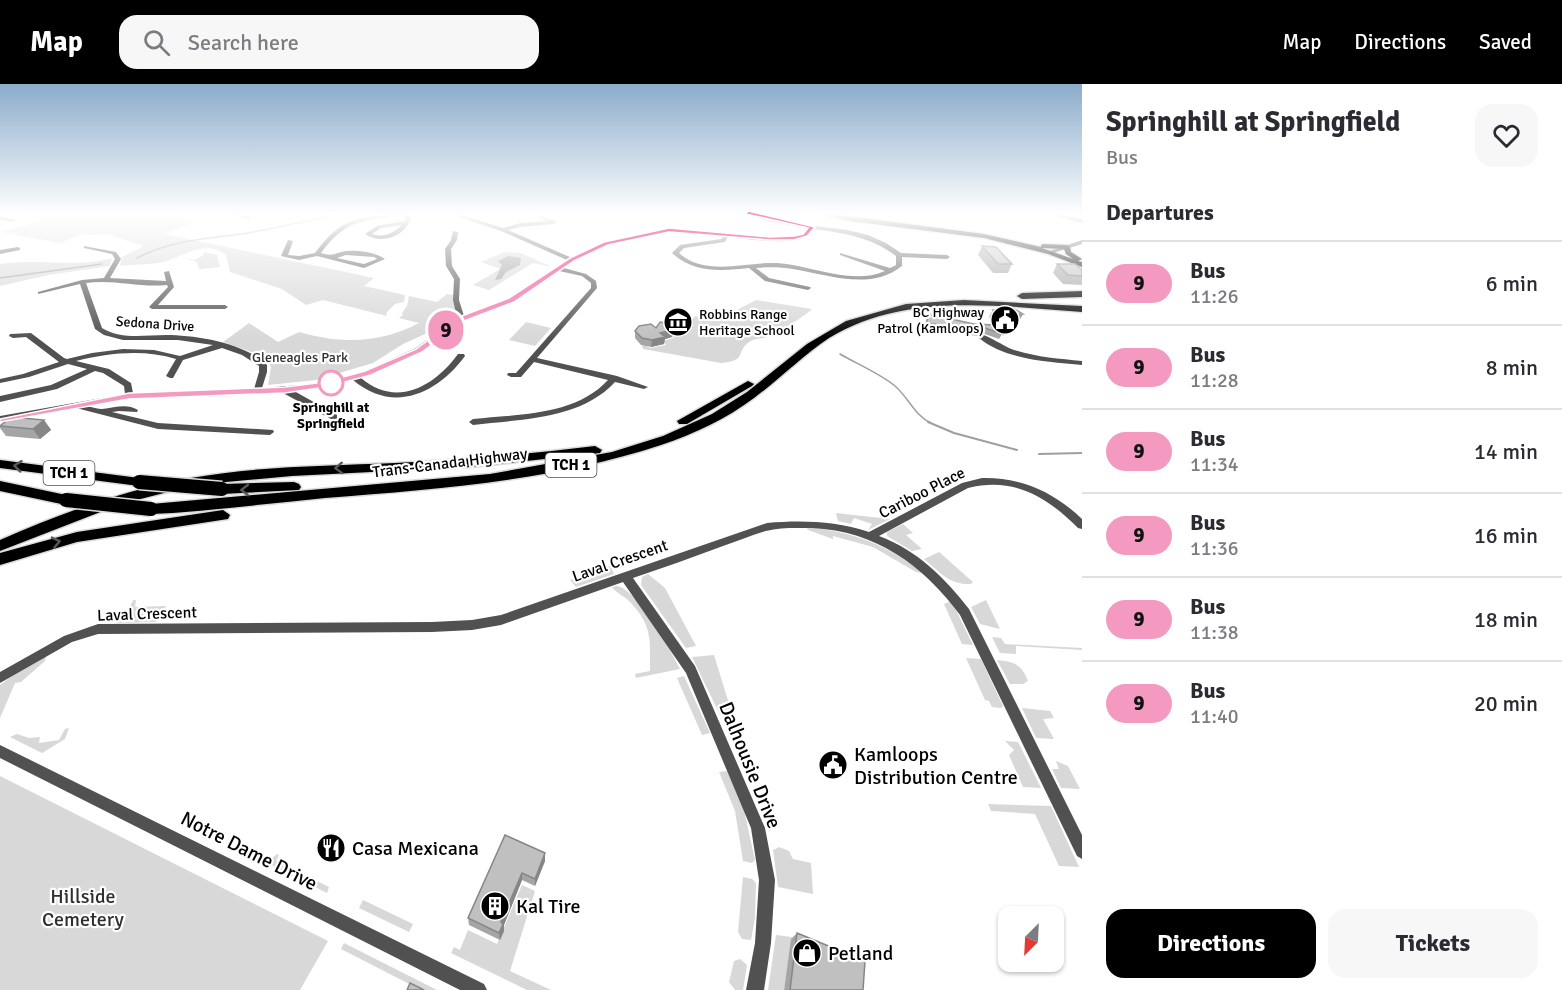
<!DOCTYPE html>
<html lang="en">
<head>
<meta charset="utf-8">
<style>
	body { margin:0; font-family:Signika,sans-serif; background:#f7f7f7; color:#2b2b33; height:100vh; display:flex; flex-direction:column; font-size:22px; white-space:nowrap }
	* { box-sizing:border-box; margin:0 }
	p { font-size:20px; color:#7c7c81 }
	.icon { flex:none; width:33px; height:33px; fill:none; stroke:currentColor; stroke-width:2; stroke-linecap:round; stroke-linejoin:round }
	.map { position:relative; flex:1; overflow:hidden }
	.drawer { display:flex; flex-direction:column; background:#fff; width:480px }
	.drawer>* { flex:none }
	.badge { padding:0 12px; border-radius:20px; font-size:21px; line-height:39px }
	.needle { width:39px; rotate:204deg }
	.tools { position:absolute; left:998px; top:822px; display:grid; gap:12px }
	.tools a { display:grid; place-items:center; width:66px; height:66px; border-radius:12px; background:#fff; box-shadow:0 2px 4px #0004; font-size:30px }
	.map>.badge { position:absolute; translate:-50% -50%; box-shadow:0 0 0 3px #fff }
	h2 { padding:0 24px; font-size:22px; line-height:54px }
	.round { display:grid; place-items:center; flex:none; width:63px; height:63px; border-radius:18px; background:#f7f7f7 }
	.headline { display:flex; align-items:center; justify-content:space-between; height:102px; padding:0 24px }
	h1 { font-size:28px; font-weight:700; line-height:45px }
	.button { display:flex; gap:12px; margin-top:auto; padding:12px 24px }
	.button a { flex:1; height:69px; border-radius:18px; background:#000; color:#fff; font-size:24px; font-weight:700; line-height:69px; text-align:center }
	.button a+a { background:#f7f7f7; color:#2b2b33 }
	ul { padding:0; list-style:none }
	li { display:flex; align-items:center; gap:18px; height:84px; padding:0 24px; border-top:2px solid #e1e1e2 }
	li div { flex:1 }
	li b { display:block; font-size:22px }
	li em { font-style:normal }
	li .badge { min-width:66px; font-weight:700; text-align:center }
	header { display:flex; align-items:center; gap:36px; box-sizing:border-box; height:84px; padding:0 30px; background:#000; color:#fff }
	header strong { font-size:28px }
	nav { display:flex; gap:33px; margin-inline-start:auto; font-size:21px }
	.search { width:420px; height:54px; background:#f7f7f7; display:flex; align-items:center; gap:15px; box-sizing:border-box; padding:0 21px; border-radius:18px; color:#7c7c81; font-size:22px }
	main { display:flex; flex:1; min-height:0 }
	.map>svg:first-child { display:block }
</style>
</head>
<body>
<header>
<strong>Map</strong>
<div class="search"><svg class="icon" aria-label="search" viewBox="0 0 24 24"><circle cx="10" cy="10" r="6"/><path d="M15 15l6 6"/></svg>Search here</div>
<nav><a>Map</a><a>Directions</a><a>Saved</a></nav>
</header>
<main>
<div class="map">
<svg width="1082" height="906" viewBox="0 0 1082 906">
	<rect width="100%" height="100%" fill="#fff"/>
	<g fill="#d8d8d8">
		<path d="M26 129H166L198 136 165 150 374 194 364 202 405 211 404 218 395 220 386 229 387 232 323 216 306 221 282 205 230 188 226 171C205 154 181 174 163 178 149 181 134 180 120 182L122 173 144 162 110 151 82 150 60 159 1 148 44 136 21 132Z"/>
		<polygon points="203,168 217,171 220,183 199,185 197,178 180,173 194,176 204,171"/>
		<polygon points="504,168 521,169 552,183 533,179 489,206 473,201 500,185 481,178"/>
		<path d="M112 174 110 182 48 191 0 202V180C37 174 80 184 112 174Z"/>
		<path d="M447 210 457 212 459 229 436 245 403 260 373 279 316 296 268 301 271 283 266 273 223 258 249 239 278 258 299 248C342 260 378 260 419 239L399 234 403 231 402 229 407 222 409 212 437 218Z"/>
		<path d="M756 216 812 225C805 232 776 250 767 253 760 255 755 254 749 258 734 269 749 276 721 279L643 265 642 262 645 261 650 264 666 261 664 257 673 254 678 245H685L695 232 716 237Z"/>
		<polygon points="526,238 551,244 535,262 509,256"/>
		<polygon points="836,429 890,435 868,446 872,440 854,434 851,440 838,437"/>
		<polygon points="903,440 913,449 906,451 922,465 912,467 887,452 887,448"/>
		<path d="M806 443C856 448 886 461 926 490L916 488 873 463 833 452V455L808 446Z"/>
		<path d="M939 468 973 498 971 500C949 501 940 488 924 475Z"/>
		<polygon points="607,482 611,483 614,490 576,503 570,496"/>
		<polygon points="648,490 665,504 696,562 686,564 641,501 642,493"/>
		<path d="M617 502C637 505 671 566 680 585L636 594 635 590 650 587C650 557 653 542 630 518 625 512 617 510 612 503Z"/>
		<polygon points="133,516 136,516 135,523 166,522 156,538 116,539 128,527"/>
		<polygon points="986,516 1000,545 980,540 971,523"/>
		<polygon points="949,518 953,520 973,561 962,560 944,520"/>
		<polygon points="992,553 1001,554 1005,560 1082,564 1082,566 1016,562 1016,570 1000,569"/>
		<polygon points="714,571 731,626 731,630 720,631 692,573"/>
		<polygon points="46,572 45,577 21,598 15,599 0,634 0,601 25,582"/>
		<polygon points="966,574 981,575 1003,622 1001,624 992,623 989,617 985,616"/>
		<path d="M997 576C1015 578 1021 580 1028 597L1023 600H1010Z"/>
		<polygon points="684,592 710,649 702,651 677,594"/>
		<polygon points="1022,624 1050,627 1054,634 1043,635 1054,655 1036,654"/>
		<polygon points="69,644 65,655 42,669 10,653 17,650 29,654 40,653 39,659 59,656 65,645"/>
		<polygon points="1005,657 1018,658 1041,704 1023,703 1009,671 1014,666"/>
		<polygon points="1056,677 1068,682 1080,705 1061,704 1052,685 1059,685"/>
		<polygon points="727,687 744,726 755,776 752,779 743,777 735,727 719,688"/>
		<polygon points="0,692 328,857 300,906 0,906"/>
		<polygon points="988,720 1051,722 1079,783 1059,782 1035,730 991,727"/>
		<polygon points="779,763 789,767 793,775 811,779 813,810 778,803 773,766"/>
		<polygon points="277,770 279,771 276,777 329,803 327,809 267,779"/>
		<polygon points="743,793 752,795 756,799 755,834 751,856 742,855 738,848"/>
		<polygon points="522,801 535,807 510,887 551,906 527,906 451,869 454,863 460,866 468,846 497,860"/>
		<polygon points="363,816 413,840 409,848 359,824"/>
		<polygon points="776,851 792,853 784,906 768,906"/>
		<polygon points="344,859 437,906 421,906 341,865"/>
		<polygon points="740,875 747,881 743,906 735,906 729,898 734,877"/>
	</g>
	<polygon fill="#9f9f9f" points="508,172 521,174 520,181 506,188 501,195 495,196 502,181 498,177"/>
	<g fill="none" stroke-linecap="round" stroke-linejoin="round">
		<g stroke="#9f9f9f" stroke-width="1.5">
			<path d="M137 174C172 155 210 155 248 149 280 143 311 136 343 129"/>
			<polyline points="0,194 102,180"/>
			<path d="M840 270C857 280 879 289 895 302 908 313 915 332 931 339"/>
		</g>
		<g stroke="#9f9f9f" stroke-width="2">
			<polyline points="928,338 954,349 1017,366"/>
			<polyline points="1039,370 1082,369"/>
		</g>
		<g stroke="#dbdbdb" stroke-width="3">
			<path id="major" d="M813 129H825L984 150 1041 163V161L1043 160 1067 161 1070 163 1071 168 1082 175 1078 177 1082 178V183L1048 170 984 154 850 137ZM1042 164 1064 165 1066 170 1073 175Z"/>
		</g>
		<g stroke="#dbdbdb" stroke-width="3">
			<g id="highway">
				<polygon points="1082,207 1082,213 1022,215 1017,212 1022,209"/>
				<path d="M964 216 1082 222V228C999 222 904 208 829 254 802 272 780 295 754 314 726 335 694 350 661 361 552 397 439 405 325 414 274 419 224 425 173 429L151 430 144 425 151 420 490 390 612 368 663 352 712 330 747 308 807 260 846 237 906 220Z"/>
				<polygon points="748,297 754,300 752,302 687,340 679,340 677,337"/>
				<path d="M595 362 602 366 600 369 471 383 292 392 215 399 164 409 121 420 0 467V456C61 429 125 406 191 394 258 382 327 382 395 379 462 376 529 370 595 362Z"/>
				<polygon points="0,376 139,394 146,398 139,402 0,384"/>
				<polygon points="0,397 66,411 73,416 66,421 0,407"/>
				<polygon points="294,398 299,400 301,403 299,406 222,410 215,405 222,400"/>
				<polygon points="223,426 230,431 228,435 77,458 0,481 0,469 77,448"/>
			</g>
		</g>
		<g fill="#515151" fill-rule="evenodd">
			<polygon points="225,129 235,129 251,133 248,135"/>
			<path d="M396 129H408L411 134C405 153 381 161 365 150L377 142 405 137V134L403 131C363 137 347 134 321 169 333 173 334 169 346 167 358 166 375 168 385 175L364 184 317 172 299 176 281 172 288 156 293 157 288 171 299 172 315 169C342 133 355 135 396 129ZM402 141C393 149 384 154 372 150L381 144ZM346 171 374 173 377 175 364 180 337 174Z"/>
			<path d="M447 129H455L503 144 520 139 547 137 529 129H536L557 138 554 140 520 143 508 146 572 174 604 159 669 144 769 153 794 152 803 150 808 144 764 137 745 129H752L785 138 847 146 868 151 886 159 901 169 947 171 950 173 947 175 902 173V182C870 207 830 191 793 185 781 183 768 183 756 184L769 194 810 203 811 204 808 206 765 197 749 184C722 187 693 189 672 169L680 161 721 155 723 153 669 148 608 161 574 177 564 184 586 190 596 197 597 204 537 274 617 292 648 303 644 305 615 298C580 336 521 335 473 341L469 338 473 335C518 330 575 332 608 296L534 278 521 293H511L507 291 508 289H516L591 204V199L582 192 559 187 513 217 464 237 422 268 361 294C396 324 434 303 458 270H464L465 272C437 310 393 330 353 296L326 303 294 307 337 331V335H331L283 309 129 314 87 322C92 323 98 325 102 325 115 324 126 319 138 326L137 328 119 327 112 328 158 339 273 346 274 348 270 351 158 345 76 324 0 338V332L125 310 124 302 103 289 95 287 57 305 0 318V312L51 301 87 285 68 280 29 293 0 299V295L23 290 59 278 26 253 13 254 9 252 10 250 31 249 64 274 67 275 92 269 123 265 154 266 180 272 213 261 178 256H123L104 251 95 245 80 200 38 210V208L82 196 104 194 115 175 112 170 84 164V162L116 168 121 175 110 194 166 197 164 188 169 187 174 203 158 221H225L228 223 225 225H152L149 223 168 203 167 201C140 204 114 195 86 199L102 244C122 256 144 251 166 251 196 251 245 259 267 281V288L262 304 325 299 365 287 416 264 457 234 453 216 454 195 446 182 445 165 451 156 453 147 458 148 457 156 451 165 452 182 460 195 459 216 464 232 509 215 567 176 501 147ZM813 145C844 149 871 153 896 172V181L890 184 840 169V171L885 187C851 202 812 181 777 179 751 178 724 187 699 180 691 178 685 174 679 169L684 164 725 158 728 153C746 155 792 162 807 152 807 152 813 145 813 145ZM222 264 242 271 259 282V288L254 305 133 309 131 299 109 285 76 277C108 269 144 265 176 275L166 292 170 294H173L183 276Z"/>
			<polygon points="1044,129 1053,129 1082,135 1082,139"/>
			<polygon points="0,132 16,136 13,138 0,136"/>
			<polygon points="1082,156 1082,160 1050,170 1047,168"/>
			<polygon points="18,163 20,164 20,166 0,170 0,166"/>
			<path d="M979 250C986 250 1005 263 1014 266 1036 273 1059 275 1082 277V281C1048 278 1006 276 979 254Z"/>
			<path d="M982 394C1021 393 1054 408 1082 435V445L1078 444C1046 412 1014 393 968 404L879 452C917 466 945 494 969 525L1082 751V775L1077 772 960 531C923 481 876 447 812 444 797 444 781 443 766 447 752 451 738 457 723 462 693 473 663 484 633 494L695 582 765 744 775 796 771 859 764 906H746L755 859 759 796 751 744 686 589 623 498 501 541 472 546 432 548 98 550 72 558 0 599V588L64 552 98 540 432 538 472 536 501 531 767 439C802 436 835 437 869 448L962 399Z"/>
			<polygon points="0,661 484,900 487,906 460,906 0,674"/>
		</g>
		<use href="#major" fill="#000" fill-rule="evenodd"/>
		<use href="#highway" fill="#000" fill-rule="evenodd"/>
		<g stroke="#dbdbdb" stroke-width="17" stroke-linecap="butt">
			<g id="highway-bridge">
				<polyline points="139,398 222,405"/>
				<polyline points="66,416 151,425"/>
			</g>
		</g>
		<use href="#highway-bridge" stroke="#000" stroke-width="14"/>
	</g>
	<g fill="#a5a5a5">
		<polygon points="982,162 1012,180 1008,189 993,189 978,171"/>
		<polygon points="1057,180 1082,186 1082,201 1063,200 1053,189"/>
		<polygon points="993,226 1019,237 999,240 989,233"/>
		<polygon points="928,230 974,240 1002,250 999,255 979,248 977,252 925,243 926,235"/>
		<polygon points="656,244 675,248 672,253 665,255 664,260 651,263 641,261 635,254 635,247"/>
		<polygon points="44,336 51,346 40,355 6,352 0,344 0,341"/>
		<polygon points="545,769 545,777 535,802 522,796 504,841 504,847 500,856 469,841 468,834"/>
		<polygon points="797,849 863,906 784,906 791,855"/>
	</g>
	<g fill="#868686">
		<polygon points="1023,230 1019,237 999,240 1003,233"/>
		<polygon points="676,241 675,248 672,253 665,255 664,260 651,263 652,256 660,249"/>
		<polygon points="44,336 51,346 40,355 33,345"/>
		<polygon points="545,769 545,777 535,802 535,795"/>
		<polygon points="522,789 522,796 504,841 504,847 500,856 499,849 501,838"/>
	</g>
	<g fill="#c0c0c0" stroke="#868686" stroke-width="1.5">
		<polygon points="982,162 996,163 1012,180 998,180"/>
		<polygon points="1057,180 1075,180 1082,186 1082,192 1068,191"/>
		<polygon points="1011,223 1023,230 1003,233 993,226"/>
		<polygon points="928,230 974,240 995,241 1002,250 982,243 979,247 927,239"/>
		<polygon points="660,238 676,241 673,246 660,249 665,253 652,256 642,254 635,247 639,242 651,240 656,244"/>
		<polygon points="11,333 44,336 33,345 0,342"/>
		<polygon points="505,751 545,769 535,795 522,789 501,838 503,840 499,849 468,834"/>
		<polygon points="797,849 865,877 863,906 790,906"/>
		<polygon points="410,899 424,906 407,906"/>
	</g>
	<defs><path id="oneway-chevron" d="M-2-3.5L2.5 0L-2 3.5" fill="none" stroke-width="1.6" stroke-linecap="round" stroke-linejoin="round" transform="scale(1.5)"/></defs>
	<g stroke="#595959">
		<use href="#oneway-chevron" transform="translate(18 382) rotate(-173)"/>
		<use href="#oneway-chevron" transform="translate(339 384) rotate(178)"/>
		<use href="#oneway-chevron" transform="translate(245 406) rotate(-180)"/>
		<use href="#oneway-chevron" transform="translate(56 458) rotate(-13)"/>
	</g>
	<linearGradient id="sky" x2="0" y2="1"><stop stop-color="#8baccb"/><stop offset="0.51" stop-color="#fff"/><stop offset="1" stop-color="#fff" stop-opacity="0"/></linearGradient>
	<rect width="1082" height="255" fill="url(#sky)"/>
	<polygon fill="#f49ac1" stroke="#fff" stroke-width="1.5" points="748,127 815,143 807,152 794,156 769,156 669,148 608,161 574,177 514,218 464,237 422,268 371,291 326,303 285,309 129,315 0,338 0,335 129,309 285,303 325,298 365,287 416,265 459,233 509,214 570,174 604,158 669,144 769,153 794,152 803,150 808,144 746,130"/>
	<defs>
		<g id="civic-disc" transform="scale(1.5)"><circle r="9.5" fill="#000" stroke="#fff"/><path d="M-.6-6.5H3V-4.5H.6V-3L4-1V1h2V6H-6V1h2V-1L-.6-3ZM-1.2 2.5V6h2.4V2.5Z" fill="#fff"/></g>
		<g id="museum-disc" transform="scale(1.5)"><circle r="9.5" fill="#000" stroke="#fff"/><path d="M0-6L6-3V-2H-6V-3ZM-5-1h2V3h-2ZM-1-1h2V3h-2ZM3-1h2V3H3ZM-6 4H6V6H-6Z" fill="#fff"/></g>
		<g id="restaurant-disc" transform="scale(1.5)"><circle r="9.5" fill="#000" stroke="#fff"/><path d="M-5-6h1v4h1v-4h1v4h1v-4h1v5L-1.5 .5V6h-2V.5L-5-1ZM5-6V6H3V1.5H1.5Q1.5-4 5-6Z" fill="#fff"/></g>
		<g id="building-disc" transform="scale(1.5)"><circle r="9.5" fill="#000" stroke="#fff"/><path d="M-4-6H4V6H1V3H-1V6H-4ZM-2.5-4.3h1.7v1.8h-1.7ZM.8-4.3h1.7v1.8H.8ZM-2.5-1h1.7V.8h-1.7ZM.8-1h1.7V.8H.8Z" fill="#fff"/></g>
		<g id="shop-disc" transform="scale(1.5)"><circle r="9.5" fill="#000" stroke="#fff"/><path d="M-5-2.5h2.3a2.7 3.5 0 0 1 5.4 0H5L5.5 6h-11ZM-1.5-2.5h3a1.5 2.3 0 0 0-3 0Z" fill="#fff"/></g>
	</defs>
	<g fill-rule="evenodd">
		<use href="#civic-disc" x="1005" y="236"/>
		<use href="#museum-disc" x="678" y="238"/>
		<use href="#civic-disc" x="833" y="681"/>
		<use href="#restaurant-disc" x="331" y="764"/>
		<use href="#building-disc" x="495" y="822"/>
		<use href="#shop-disc" x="807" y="869"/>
	</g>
	<circle fill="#fff" stroke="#f49ac1" stroke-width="3" cx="331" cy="299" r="12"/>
	<g text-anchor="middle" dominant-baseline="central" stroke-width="4.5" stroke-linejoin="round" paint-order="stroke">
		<g font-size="14" fill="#000" stroke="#fff" text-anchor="end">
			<text x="984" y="228">BC Highway<tspan x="984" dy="16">Patrol (Kamloops)</tspan></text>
			<text x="699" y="230" text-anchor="start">Robbins Range<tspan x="699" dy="16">Heritage School</tspan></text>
		</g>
		<g font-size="14" fill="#000" stroke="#fff">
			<text transform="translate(155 240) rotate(4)">Sedona Drive</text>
		</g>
		<g font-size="14" fill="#2f2f2f" stroke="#fff">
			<text x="300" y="273">Gleneagles Park</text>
		</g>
		<g font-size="14" font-weight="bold" fill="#000" stroke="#fff">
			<text x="331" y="323">Springhill at<tspan x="331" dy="16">Springfield</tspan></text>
		</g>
		<g fill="#fff" stroke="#4c4c4c" stroke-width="1.5">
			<rect x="545.5" y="369" width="51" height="24" rx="4.5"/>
			<rect x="43.5" y="377" width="51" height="24" rx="4.5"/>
		</g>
		<g font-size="15" font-weight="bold" fill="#000">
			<text x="571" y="381">TCH 1</text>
			<text x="69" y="389">TCH 1</text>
		</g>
		<g font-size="16" fill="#000" stroke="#fff">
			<text transform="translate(450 379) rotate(-7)">Trans-Canada Highway</text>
			<text transform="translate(922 409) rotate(-27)">Cariboo Place</text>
			<text transform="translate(620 477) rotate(-19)">Laval Crescent</text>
			<text transform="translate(147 530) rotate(-2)">Laval Crescent</text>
		</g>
		<g font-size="20" fill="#000" stroke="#fff" text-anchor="start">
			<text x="854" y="670">Kamloops<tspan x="854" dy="23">Distribution Centre</tspan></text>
			<text x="352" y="764">Casa Mexicana</text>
			<text x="516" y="822">Kal Tire</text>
			<text x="828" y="869">Petland</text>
		</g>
		<g font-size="20" fill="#000" stroke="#fff">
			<text transform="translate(750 681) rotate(68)">Dalhousie Drive</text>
			<text transform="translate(249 767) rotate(27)">Notre Dame Drive</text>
		</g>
		<g font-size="20" fill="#2f2f2f" stroke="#fff">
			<text x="83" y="812">Hillside<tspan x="83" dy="23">Cemetery</tspan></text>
		</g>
	</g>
</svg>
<div class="tools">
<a><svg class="needle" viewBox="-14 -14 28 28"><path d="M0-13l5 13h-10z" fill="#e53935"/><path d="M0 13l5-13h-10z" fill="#7c7c81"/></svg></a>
</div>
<b class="badge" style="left:446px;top:246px;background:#f49ac1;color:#111">9</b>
</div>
<section class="drawer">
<div class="headline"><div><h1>Springhill at Springfield</h1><p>Bus</p></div><a class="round"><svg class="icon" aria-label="heart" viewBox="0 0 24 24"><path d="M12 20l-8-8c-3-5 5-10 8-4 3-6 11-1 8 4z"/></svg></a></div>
<h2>Departures</h2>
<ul>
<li><span class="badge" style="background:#f49ac1;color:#111">9</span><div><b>Bus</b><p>11:26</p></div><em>6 min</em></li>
<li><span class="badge" style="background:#f49ac1;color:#111">9</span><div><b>Bus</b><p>11:28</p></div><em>8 min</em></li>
<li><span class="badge" style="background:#f49ac1;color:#111">9</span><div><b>Bus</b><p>11:34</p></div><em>14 min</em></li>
<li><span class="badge" style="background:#f49ac1;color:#111">9</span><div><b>Bus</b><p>11:36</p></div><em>16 min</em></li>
<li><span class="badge" style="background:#f49ac1;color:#111">9</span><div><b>Bus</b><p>11:38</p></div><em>18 min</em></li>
<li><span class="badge" style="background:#f49ac1;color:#111">9</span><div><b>Bus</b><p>11:40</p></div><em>20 min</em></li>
</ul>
<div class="button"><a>Directions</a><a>Tickets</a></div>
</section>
</main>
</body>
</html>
